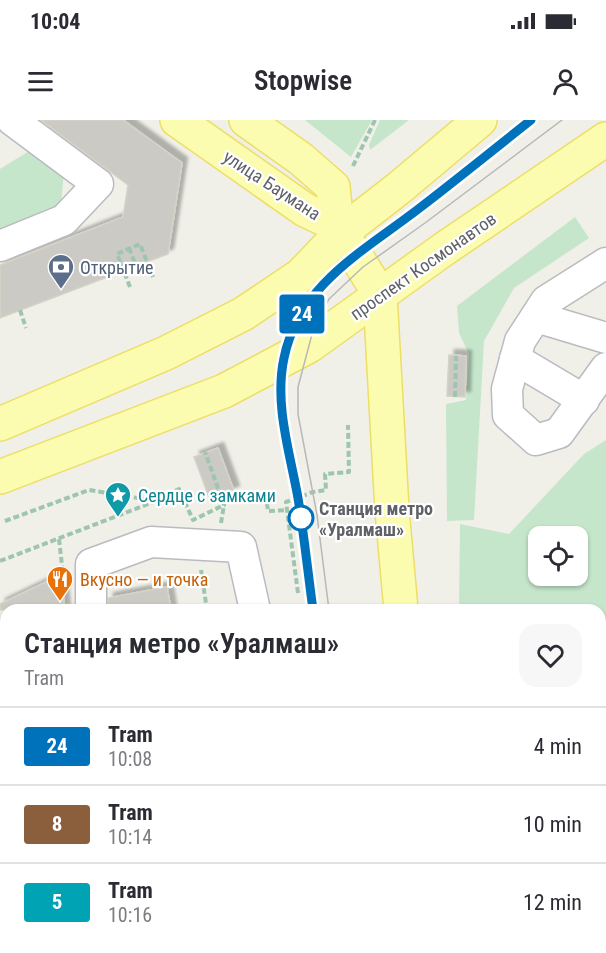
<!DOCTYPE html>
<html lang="en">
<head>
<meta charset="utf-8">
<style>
	body { margin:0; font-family:"Roboto Condensed",sans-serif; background:#f7f7f7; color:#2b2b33; height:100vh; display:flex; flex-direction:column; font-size:22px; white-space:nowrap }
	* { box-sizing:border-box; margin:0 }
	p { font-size:20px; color:#7c7c81 }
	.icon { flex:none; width:33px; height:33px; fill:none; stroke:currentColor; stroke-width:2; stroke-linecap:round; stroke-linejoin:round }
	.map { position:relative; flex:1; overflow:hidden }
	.sheet { position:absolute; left:0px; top:484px; width:606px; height:350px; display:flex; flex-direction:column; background:#fff; border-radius:18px 18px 0 0; box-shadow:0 2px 4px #0004 }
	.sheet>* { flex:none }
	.badge { padding:0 12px; border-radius:4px; font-size:21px; line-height:39px }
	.tools { position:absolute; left:528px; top:406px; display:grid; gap:12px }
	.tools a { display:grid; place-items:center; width:60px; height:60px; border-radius:12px; background:#fff; box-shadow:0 2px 4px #0004; font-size:30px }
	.map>.badge { position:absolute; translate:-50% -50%; box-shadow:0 0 0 3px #fff }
	.round { display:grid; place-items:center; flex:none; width:63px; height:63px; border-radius:18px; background:#f7f7f7 }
	.summary { display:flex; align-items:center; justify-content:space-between; height:102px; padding:0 24px }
	h1 { font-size:28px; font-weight:600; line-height:45px }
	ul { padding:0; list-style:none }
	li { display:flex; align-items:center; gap:18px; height:78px; padding:0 24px; border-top:2px solid #e1e1e2 }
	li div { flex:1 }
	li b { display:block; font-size:22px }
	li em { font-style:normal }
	li .badge { min-width:66px; font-weight:700; text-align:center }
	.status { display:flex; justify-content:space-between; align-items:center; height:42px; padding:0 30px; background:#fff; direction:ltr }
	.status svg { height:16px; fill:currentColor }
	header { display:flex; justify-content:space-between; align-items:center; height:78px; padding:0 24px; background:#fff; font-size:27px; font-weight:600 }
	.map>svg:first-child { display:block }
</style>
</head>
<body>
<div class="status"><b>10:04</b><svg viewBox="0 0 49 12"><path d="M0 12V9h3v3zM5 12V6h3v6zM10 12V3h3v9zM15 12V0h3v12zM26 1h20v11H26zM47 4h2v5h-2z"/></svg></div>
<header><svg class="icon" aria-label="menu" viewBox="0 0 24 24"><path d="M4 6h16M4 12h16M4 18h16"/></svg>Stopwise<svg class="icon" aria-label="person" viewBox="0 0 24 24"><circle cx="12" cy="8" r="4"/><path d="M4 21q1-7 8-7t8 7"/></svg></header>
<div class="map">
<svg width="606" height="833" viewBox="0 0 606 833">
	<defs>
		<filter id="shadow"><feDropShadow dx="5.5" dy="-5.5" stdDeviation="1.5" flood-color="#0004"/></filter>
	</defs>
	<rect width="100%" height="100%" fill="#f0f0e8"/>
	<g fill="#c5e6cb" fill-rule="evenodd">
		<polygon points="305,0 372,0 351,37"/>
		<polygon points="380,0 409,0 370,30 369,25"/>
		<polygon points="34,28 64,51 61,85 0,113 0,49"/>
		<polygon points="575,97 589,118 514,168 484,221 474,400 447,401 446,284 466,280 469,234 459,213 457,186"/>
		<path d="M606 320V831L600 821V490H461L459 485 460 404 509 414 584 334ZM538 417H578V456H538Z"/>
	</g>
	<g fill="#cccac4" stroke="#d5d3c6" stroke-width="1.5" filter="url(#shadow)">
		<polygon points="41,0 123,0 182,43 168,134 0,198 0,145 123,97 128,65"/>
		<polygon points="449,235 466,236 465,277 447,276"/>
		<polygon points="218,328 234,371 210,380 194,337"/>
		<polygon points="61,455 65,490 0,490 0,484"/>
		<polygon points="167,467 171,490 108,490 108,478"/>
	</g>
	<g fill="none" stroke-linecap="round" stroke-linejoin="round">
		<g stroke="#babbc0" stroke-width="33">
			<g id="minor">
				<polyline points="0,126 64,100 98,64 12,0"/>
				<polyline points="606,143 546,181 520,221 507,269 508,295 536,320 559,313 606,248"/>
				<polyline points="536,197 606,218"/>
				<polyline points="515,239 584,280"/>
				<polyline points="91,490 91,444 151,422 241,427 255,490"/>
				<polyline points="0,577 6,575"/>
				<polyline points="0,746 6,745"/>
				<polyline points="0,768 6,789"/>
				<polyline points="97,828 101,833"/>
				<polyline points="452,828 455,833"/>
			</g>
		</g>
		<g stroke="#edde64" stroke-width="36">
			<g id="major">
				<polyline points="177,0 305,90 337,105"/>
				<polyline points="246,0 301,39 333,67 337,105 380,175 392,390 401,490"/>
				<polyline points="0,304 166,233 243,194 301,155 341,113 399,68 480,0"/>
				<polyline points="0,357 224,271 309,226 444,129 606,19"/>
				<polyline points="555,828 558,833"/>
			</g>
		</g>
		<g stroke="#9dc5af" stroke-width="4" stroke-dasharray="6 3" stroke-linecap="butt">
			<polyline points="353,46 375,0"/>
			<polyline points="129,128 136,146"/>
			<polyline points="130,167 117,134 140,124 153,157"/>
			<polyline points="20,190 26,208"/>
			<polyline points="455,277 456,236"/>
			<polyline points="267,383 268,391 287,390"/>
			<polyline points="5,401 89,370 156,381"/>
			<polyline points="221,403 224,385"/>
			<polyline points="59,419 64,463"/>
			<polyline points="0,441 156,381 179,369 193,400 224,385 205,332"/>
			<polyline points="201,450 207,490"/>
			<polyline points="298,473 286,382 313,372 326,370 325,354 349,352 348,305"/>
			<polyline points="0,613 6,604"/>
			<polyline points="0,671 6,681"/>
			<polyline points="338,828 339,833"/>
			<polyline points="401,828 407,833"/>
		</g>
		<use href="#minor" stroke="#fff" stroke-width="30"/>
		<use href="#major" stroke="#fcfcb1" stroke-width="33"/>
		<g stroke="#b7b8b8" stroke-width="1.5">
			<path d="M313 490C308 453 304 415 298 378 290 333 274 284 284 238 299 165 362 132 417 90 455 61 493 30 531 0"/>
			<polyline points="329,490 317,395 298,294 298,267 315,203 329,179 363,147 425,103 562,0"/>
			<polyline points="477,828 480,833"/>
			<polyline points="494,828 497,833"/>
		</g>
	</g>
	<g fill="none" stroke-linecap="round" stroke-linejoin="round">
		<g stroke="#fff" stroke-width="14">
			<path id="line" d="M313 490C308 453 304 415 298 378 290 333 274 284 284 238 299 165 362 132 417 90 455 61 493 30 531 0"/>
		</g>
		<use href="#line" stroke="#0072bc" stroke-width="9"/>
	</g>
	<defs>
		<g id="bank-pin" transform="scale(1.35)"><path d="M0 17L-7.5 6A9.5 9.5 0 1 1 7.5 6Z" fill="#5c6f8a" stroke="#fff"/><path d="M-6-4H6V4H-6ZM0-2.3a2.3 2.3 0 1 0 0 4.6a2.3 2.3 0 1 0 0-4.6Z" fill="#fff"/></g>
		<g id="sight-pin" transform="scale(1.35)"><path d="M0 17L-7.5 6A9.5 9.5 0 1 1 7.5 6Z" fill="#0f9aa8" stroke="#fff"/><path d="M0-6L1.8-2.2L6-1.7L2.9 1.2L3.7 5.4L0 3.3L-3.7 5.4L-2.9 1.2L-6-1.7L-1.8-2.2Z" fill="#fff"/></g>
		<g id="restaurant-pin" transform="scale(1.35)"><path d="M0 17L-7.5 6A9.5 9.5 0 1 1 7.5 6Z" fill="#e8710a" stroke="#fff"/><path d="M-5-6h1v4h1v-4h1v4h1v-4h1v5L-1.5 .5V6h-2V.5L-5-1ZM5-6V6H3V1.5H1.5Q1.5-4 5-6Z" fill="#fff"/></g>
	</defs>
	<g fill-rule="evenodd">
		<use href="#bank-pin" x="61" y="147"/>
		<use href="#sight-pin" x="118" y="375"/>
		<use href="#restaurant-pin" x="60" y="459"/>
	</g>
	<circle fill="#fff" stroke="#0072bc" stroke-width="3" cx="301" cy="398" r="12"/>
	<g text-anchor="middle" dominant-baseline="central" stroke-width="4.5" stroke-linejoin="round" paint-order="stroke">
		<g font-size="18" fill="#5f6167" stroke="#fff">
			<text transform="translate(272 65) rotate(33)">улица Баумана</text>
			<text transform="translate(423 146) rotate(-35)">проспект Космонавтов</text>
		</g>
		<g font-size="18" fill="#4e5e75" stroke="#fff" text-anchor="start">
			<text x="80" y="147">Открытие</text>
		</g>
		<g font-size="18" fill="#0d838f" stroke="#fff" text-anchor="start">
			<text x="138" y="375">Сердце с замками</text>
		</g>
		<g font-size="18" font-weight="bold" fill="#5f6167" stroke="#fff" text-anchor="start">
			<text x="319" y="388">Станция метро<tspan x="319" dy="21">«Уралмаш»</tspan></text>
		</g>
		<g font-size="18" fill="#c56008" stroke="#fff" text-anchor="start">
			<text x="80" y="459">Вкусно — и точка</text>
		</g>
	</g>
</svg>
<div class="tools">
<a><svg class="icon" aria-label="locate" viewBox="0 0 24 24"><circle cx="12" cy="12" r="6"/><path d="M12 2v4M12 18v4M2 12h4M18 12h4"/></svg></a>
</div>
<b class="badge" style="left:302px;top:194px;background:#0072bc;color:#fff">24</b>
<section class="sheet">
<div class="summary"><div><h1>Станция метро «Уралмаш»</h1><p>Tram</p></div><a class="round"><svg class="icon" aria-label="heart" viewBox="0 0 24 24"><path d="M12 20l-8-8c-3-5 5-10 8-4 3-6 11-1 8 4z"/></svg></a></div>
<ul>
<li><span class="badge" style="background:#0072bc;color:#fff">24</span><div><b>Tram</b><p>10:08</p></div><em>4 min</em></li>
<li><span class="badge" style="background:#8b5e3c;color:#fff">8</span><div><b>Tram</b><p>10:14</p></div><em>10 min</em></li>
<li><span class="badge" style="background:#00a3b4;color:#fff">5</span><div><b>Tram</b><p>10:16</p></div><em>12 min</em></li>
</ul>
</section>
</div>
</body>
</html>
